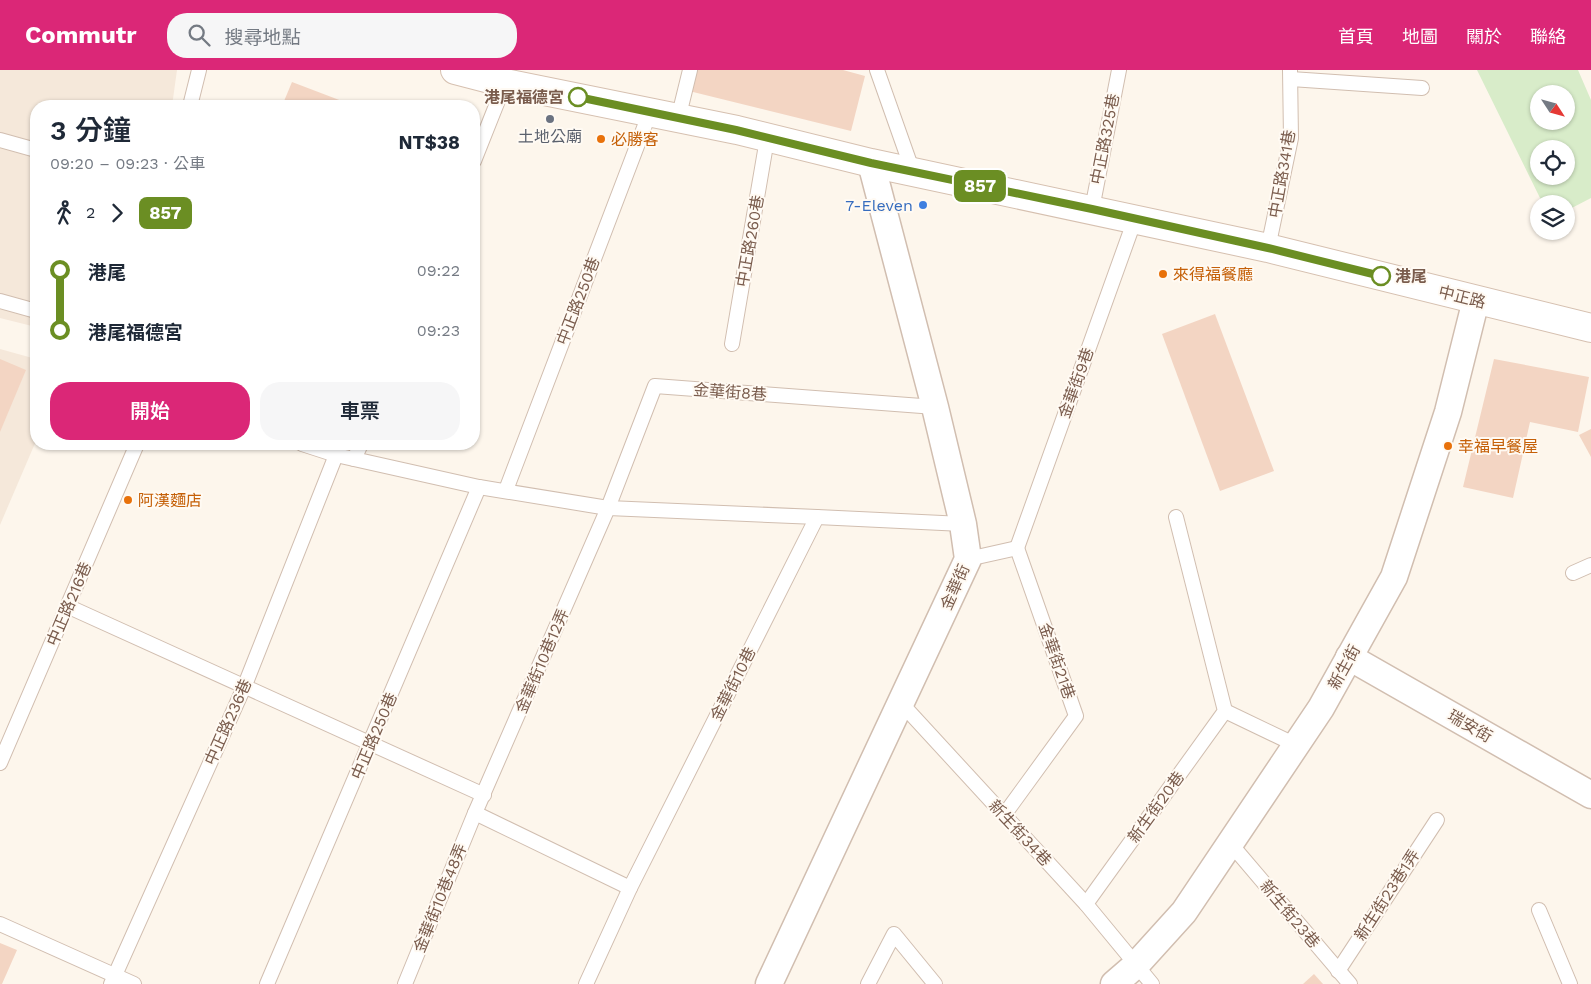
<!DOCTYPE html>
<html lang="zh-TW">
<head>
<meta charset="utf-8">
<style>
	body { margin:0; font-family:"Work Sans","Noto Sans TC",sans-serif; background:#f6f6f7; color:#1f2937; height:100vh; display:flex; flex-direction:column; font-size:19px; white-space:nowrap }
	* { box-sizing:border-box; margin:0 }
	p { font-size:16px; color:#747a83 }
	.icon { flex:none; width:28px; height:28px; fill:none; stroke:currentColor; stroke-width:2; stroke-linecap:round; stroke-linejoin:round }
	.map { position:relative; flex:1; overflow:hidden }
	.sheet { position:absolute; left:30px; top:30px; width:450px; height:350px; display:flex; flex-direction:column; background:#fff; border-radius:20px; box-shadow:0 1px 4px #0004 }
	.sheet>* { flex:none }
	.badge { padding:0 10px; border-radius:8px; font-size:18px; line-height:32px }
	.needle { width:32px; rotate:126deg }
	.controls { position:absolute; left:1530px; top:15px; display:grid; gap:10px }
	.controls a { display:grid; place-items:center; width:45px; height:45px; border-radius:50%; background:#fff; box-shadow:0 1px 4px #0004; font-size:25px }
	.map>.badge { position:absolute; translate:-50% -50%; box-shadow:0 0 0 2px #fff }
	.legs { display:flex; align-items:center; gap:8px; height:55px; padding:0 20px; font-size:16px }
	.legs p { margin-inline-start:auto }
	.head { display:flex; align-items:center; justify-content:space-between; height:85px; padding:0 20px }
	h1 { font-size:28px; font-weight:600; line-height:38px }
	.primary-button { display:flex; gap:10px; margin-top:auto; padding:10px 20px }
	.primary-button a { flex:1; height:58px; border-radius:20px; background:#db2777; color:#fff; font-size:20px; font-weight:600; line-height:58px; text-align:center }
	.primary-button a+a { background:#f6f6f7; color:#1f2937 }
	ul { padding:0 20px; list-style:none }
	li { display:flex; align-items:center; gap:18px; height:60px; font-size:19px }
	li i { display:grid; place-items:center; width:8px; height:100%; margin:0 6px; background:currentColor }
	li i::after { content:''; width:12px; height:12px; margin:-6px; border:4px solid; border-radius:50%; background:#fff }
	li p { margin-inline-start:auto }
	li:first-child i { background:linear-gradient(#0000 50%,currentColor 0) }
	li:last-child i { background:linear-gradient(currentColor 50%,#0000 0) }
	header { display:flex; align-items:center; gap:30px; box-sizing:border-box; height:70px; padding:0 25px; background:#db2777; color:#fff }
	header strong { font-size:24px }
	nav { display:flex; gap:28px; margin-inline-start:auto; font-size:18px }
	.search { width:350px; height:45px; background:#f6f6f7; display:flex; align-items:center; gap:12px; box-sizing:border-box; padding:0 18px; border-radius:20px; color:#747a83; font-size:19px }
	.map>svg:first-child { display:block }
</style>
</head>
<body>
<header>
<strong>Commutr</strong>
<div class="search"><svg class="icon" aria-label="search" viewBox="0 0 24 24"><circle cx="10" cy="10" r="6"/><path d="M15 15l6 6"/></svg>搜尋地點</div>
<nav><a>首頁</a><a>地圖</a><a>關於</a><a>聯絡</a></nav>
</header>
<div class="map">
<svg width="1591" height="914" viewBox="0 0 1591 914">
	<rect width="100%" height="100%" fill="#fdf6ec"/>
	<g fill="#f5e8da">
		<polygon points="0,0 177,0 172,36 36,36 36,257 0,248"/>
		<polygon points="0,279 36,289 36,371 0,455"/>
	</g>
	<path fill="#d8ecc9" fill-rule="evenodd" d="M1477 0H1578L1591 30V128L1566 141V134H1543ZM1539 24H1566V51H1539ZM1539 79H1566V106H1539Z"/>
	<g fill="#f3d5c3">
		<polygon points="694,0 843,0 865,6 851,61 689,21"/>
		<polygon points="292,12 355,36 282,36"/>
		<polygon points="1215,244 1274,401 1220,421 1162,264"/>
		<polygon points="0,289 26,300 0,362"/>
		<polygon points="1494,289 1589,307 1578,362 1530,352 1513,428 1463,417"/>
		<polygon points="1591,359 1591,387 1579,365"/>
		<polygon points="0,873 17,880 2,914 0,914"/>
		<polygon points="1314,904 1323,914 1303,914"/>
	</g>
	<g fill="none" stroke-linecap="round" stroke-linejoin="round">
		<g stroke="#d1beb0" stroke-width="16">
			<g id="lane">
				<polyline points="877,0 913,102"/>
				<polyline points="1291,9 1422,18"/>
				<polyline points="190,36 199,0"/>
				<polyline points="678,49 690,0"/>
				<polyline points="0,70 36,80"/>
				<polyline points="474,91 507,8"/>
				<polyline points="1092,139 1119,0"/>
				<polyline points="1268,178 1291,68 1290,0"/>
				<polyline points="0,231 36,241"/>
				<polyline points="732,274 767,69"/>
				<polyline points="302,374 336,385 479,417 608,438 817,447"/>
				<polyline points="354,389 361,374"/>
				<polyline points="506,420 650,42"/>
				<polyline points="1017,478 1135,149"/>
				<polyline points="968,489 1017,478"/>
				<polyline points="1573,503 1591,495"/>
				<polyline points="67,536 484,725"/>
				<polyline points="901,633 1086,834 1152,914"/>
				<polyline points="1225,641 1296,675"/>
				<polyline points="0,693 137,374"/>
				<polyline points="475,743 630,818"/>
				<polyline points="1004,745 1076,646 1017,478"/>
				<polyline points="1230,773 1350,914"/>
				<polyline points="1086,834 1225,641 1176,447"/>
				<polyline points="1539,840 1570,914"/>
				<polyline points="0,854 134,914"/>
				<polyline points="1338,901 1437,750"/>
				<polyline points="111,914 245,615 336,385"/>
				<polyline points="267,914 479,417"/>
				<polyline points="405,914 475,743 608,438 655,316 935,337"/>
				<polyline points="586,914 630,818 817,447 963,454"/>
				<polyline points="868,914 894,864 935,914"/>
			</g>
		</g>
		<g stroke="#d1beb0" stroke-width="29">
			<g id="street">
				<polyline points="1349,587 1591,725"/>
				<polyline points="769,914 968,489 963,454 935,337 871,93"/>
				<polyline points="1114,914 1136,895 1184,842 1321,638 1394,507 1448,342 1476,230"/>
			</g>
		</g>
		<g stroke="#d6c0b0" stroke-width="30">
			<polyline id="secondary" points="455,0 505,13 737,60 871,93 1268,178 1591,258"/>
		</g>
		<use href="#lane" stroke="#fff" stroke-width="14"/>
		<use href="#street" stroke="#fff" stroke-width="26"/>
		<use href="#secondary" stroke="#fff" stroke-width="28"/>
	</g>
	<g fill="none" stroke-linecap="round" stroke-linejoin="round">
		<g stroke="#fff" stroke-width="11">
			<polyline id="line-1" points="578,27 736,60 871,93 1092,139 1268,178 1381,206"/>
		</g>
		<use href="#line-1" stroke="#6b8e23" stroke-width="8"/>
	</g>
	<g fill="#fff" stroke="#6b8e23" stroke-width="2.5">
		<circle cx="578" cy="27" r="9"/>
		<circle cx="1381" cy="206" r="9"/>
	</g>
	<circle fill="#6b7280" stroke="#fffaf3" stroke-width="2" cx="550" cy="49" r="5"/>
	<g fill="#e8710a" stroke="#fffaf3" stroke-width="2">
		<circle cx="601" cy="69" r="5"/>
		<circle cx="1163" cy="204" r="5"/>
		<circle cx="1448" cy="376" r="5"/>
		<circle cx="128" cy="430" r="5"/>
	</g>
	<circle fill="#3f7fe0" stroke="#fffaf3" stroke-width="2" cx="923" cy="135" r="5"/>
	<g text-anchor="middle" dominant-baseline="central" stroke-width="4" stroke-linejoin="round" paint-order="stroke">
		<g font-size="16" font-weight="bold" fill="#7a5c4d" stroke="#fffaf3" text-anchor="end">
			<text x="564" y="27">港尾福德宮</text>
			<text x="1395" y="206" text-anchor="start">港尾</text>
		</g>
		<g font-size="16" fill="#5b616d" stroke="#fffaf3">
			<text x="550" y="66">土地公廟</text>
		</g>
		<g font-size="16" fill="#c56008" stroke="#fffaf3" text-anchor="start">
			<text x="611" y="69">必勝客</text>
			<text x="1173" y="204">來得福餐廳</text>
			<text x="1458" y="376">幸福早餐屋</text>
			<text x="138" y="430">阿漢麵店</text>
		</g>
		<g font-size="16" fill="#7a5c4d" stroke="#fffaf3">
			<text transform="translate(1105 69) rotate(-79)">中正路325巷</text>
			<text transform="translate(1282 104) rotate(-80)">中正路341巷</text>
			<text transform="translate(750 171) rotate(-80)">中正路260巷</text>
			<text transform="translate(1462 227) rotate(14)">中正路</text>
			<text transform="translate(578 231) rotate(-69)">中正路250巷</text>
			<text transform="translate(1076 313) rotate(-70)">金華街9巷</text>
			<text transform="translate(730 322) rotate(4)">金華街8巷</text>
			<text transform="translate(955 517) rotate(-66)">金華街</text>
			<text transform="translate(69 534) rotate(-67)">中正路216巷</text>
			<text transform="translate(542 591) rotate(-67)">金華街10巷12弄</text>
			<text transform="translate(1057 591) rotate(71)">金華街21巷</text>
			<text transform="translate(1344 597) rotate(-61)">新生街</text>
			<text transform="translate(733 614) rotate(-63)">金華街10巷</text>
			<text transform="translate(228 652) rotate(-66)">中正路236巷</text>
			<text transform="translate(1470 656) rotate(30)">瑞安街</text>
			<text transform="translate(374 666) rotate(-67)">中正路250巷</text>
			<text transform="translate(1156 737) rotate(-54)">新生街20巷</text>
			<text transform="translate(1020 763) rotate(47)">新生街34巷</text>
			<text transform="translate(1387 825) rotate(-57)">新生街23巷1弄</text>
			<text transform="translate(440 828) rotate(-68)">金華街10巷48弄</text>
			<text transform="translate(1290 844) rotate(50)">新生街23巷</text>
		</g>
		<g font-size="16" fill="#366cbe" stroke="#fffaf3" text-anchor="end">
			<text x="913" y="135">7-Eleven</text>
		</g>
	</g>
</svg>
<div class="controls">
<a><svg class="needle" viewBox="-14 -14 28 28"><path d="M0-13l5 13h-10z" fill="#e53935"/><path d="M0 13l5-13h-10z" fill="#747a83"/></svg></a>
<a><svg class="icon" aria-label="locate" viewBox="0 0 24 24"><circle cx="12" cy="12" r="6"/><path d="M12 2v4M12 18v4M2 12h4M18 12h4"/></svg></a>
<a><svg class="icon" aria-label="layers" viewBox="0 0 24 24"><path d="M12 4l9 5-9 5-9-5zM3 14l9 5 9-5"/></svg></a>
</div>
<b class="badge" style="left:980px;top:116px;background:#6b8e23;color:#fff">857</b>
<section class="sheet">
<div class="head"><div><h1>3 分鐘</h1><p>09:20 – 09:23 · 公車</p></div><b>NT$38</b></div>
<div class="legs"><svg class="icon" aria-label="walk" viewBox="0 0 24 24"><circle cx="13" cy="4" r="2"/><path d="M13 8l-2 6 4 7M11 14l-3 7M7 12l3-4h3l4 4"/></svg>2<svg class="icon" aria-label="forward" viewBox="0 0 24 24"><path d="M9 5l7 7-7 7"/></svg><b class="badge" style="background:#6b8e23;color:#fff">857</b></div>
<ul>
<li><i style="color:#6b8e23"></i><b>港尾</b><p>09:22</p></li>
<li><i style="color:#6b8e23"></i><b>港尾福德宮</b><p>09:23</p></li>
</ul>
<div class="primary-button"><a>開始</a><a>車票</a></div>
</section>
</div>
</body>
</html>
